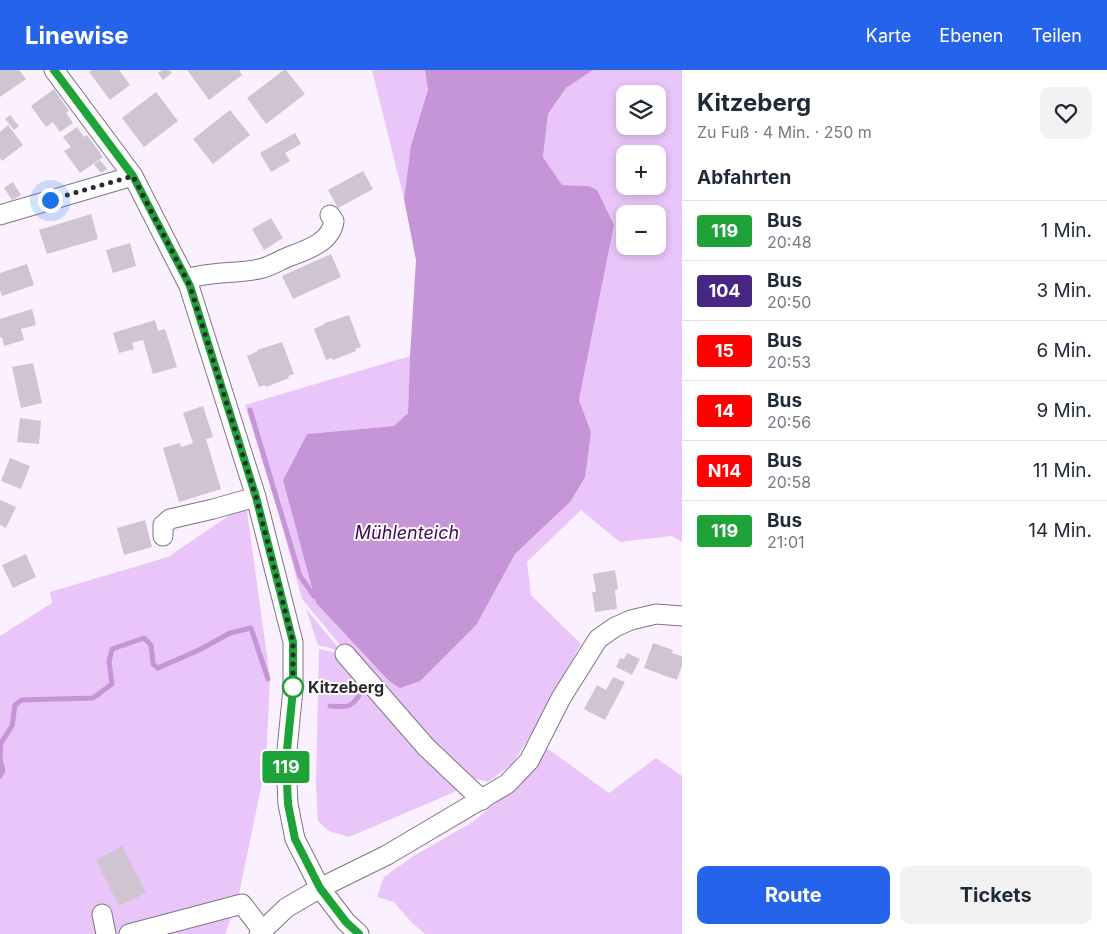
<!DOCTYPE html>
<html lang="de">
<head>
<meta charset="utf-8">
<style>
	body { margin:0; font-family:Inter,sans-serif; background:#f2f2f3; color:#1f2937; height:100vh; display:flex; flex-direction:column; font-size:19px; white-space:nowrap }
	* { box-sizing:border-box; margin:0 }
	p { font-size:16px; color:#747a83 }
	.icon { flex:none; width:28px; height:28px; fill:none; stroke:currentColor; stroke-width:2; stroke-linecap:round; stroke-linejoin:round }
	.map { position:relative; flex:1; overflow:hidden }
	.sheet { display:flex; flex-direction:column; background:#fff; width:425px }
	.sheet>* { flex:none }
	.badge { padding:0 10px; border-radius:4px; font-size:18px; line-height:32px }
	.tools { position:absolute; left:616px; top:15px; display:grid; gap:10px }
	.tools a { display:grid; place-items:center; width:50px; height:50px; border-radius:10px; background:#fff; box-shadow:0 2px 8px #0003; font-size:25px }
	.you { position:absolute; width:25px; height:25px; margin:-12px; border:4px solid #fff; border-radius:50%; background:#1a73e8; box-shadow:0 0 0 8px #1a73e833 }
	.map>.badge { position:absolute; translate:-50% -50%; box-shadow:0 0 0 2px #fff }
	h2 { padding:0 15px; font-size:19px; line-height:45px }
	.round { display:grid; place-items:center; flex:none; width:52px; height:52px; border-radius:10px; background:#f2f2f3 }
	.overview { display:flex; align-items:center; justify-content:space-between; height:85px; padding:0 15px }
	h1 { font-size:24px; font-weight:700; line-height:38px }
	.cta { display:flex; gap:10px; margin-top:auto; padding:10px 15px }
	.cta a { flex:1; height:58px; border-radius:10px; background:#2563eb; color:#fff; font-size:20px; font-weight:700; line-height:58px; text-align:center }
	.cta a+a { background:#f2f2f3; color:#1f2937 }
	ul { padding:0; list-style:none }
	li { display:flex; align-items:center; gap:15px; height:60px; padding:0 15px; border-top:1px solid #e0e1e3 }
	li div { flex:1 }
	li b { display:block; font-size:19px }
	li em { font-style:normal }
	li .badge { min-width:55px; font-weight:700; text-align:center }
	header { display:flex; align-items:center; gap:30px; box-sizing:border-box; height:70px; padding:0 25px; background:#2563eb; color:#fff }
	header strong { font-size:24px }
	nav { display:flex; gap:28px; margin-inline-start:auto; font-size:18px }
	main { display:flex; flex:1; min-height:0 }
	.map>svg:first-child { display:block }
</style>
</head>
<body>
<header>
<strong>Linewise</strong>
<nav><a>Karte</a><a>Ebenen</a><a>Teilen</a></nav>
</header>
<main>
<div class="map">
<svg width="682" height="864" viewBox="0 0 682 864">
	<rect width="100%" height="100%" fill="#faf0ff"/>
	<g fill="#e9c5f9" fill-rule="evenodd">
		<polygon points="372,0 425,0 428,20 411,75 404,129"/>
		<path d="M593 0H682V472L672 466 620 472 581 440 527 492 531 525 581 574 530 666 512 694 488 712 470 707 451 692 346 582 302 529 280 448 245 335 410 286 408 343 394 356 307 364 283 410 316 533 389 611 477 554 515 484 570 432 591 362 579 330 614 155 589 116 562 115 543 87 548 44 566 18ZM625 24H658V56H625ZM625 84H658V116H625ZM625 144H658V176H625Z"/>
		<polygon points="246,434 270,608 266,693 238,829 225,864 0,864 0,566 52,533 50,522 168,487"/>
		<polygon points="306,539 341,581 318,575"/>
		<polygon points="319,579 344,585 466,717 349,767 329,761 318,751 316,714"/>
		<polygon points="544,676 609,723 656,688 682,706 682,864 425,864 412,853 394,832 377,827 384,807 412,787 471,753 506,725"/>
	</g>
	<polygon fill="#c595d8" points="425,0 593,0 566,18 548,44 543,87 562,115 589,116 597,120 614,155 579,330 591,362 585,407 570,432 515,484 477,554 420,611 400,618 389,611 316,533 283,410 307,364 394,356 408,343 410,286 416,190 404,129 411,75 428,20"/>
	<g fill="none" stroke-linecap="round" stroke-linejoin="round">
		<g stroke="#c595d8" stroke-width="5">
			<polyline points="250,340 300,506 314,526"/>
			<path d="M330 636C350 638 352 637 363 620"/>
			<polyline points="0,688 1,673 12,656 15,635 22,630 93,628 112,614 109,592 112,579 144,568 151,575 153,594 158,598 199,580 230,563 251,558 268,609"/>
			<polyline points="0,690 3,701 0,706"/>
		</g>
	</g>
	<g fill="#cec4d2">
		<polygon points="0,0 19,0 26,9 0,27"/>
		<polygon points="92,0 119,0 130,15 110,30 89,2"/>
		<polygon points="163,0 169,0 172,3 163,10 158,3"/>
		<polygon points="187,0 239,0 242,5 209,30"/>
		<polygon points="284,0 286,0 305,24 266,54 247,28"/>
		<polygon points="54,19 69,41 66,43 73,53 60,62 53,52 46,57 31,36"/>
		<polygon points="156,22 178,51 144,77 122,48"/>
		<polygon points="230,40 250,65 213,94 193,69"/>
		<polygon points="10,45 19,56 14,60 5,49"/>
		<polygon points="8,55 23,75 2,91 0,88 0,62"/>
		<polygon points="77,57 84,67 87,65 103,87 80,103 64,81 71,77 63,67"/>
		<polygon points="295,63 301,74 285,83 290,91 271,102 260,83"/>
		<polygon points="100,90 107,99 101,103 94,94"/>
		<polygon points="363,101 373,119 338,138 328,120"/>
		<polygon points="13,112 21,125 12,130 4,118"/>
		<polygon points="91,144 98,169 47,184 39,160"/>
		<polygon points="271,148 283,168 264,180 252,159"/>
		<polygon points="130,173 136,196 113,203 106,180"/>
		<polygon points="331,184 341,207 293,229 282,206"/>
		<polygon points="27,194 34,215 2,226 0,220 0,203"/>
		<polygon points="32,239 36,255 21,259 24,270 4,276 2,267 0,268 0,249"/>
		<polygon points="349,245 361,277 355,279 356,281 333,290 332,288 326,290 314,259 325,254 325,253"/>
		<polygon points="155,250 158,261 165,259 177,297 153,304 143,270 132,273 134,279 119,283 113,263"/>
		<polygon points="282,272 294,304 288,306 289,308 266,317 265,315 259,317 247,286 258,281 257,280"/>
		<polygon points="33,293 42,333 21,338 12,297"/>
		<polygon points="203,336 213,367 206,369 221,419 179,432 163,378 180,373 181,377 193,373 183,343"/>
		<polygon points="20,348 41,351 39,374 17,372"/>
		<polygon points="10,388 30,396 21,419 1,411"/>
		<polygon points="0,430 16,437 6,458 0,455"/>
		<polygon points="145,450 152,477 124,485 117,458"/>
		<polygon points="26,484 36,507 13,518 2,495"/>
		<polygon points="615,500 618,519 615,520 617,539 595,542 592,522 596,522 593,504"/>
		<polygon points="653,573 673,580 672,583 682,586 682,596 677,610 644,598"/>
		<polygon points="627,583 640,589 632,605 616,597 620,588 624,589"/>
		<polygon points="613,607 625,612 605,650 584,639 597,615 606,620"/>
		<polygon points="122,776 146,823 119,836 96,790"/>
	</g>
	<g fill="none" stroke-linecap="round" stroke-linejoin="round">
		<g stroke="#7f7583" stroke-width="21">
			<g id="minor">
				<polyline points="54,0 133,106 189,216 256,427 293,572 293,619 286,690 288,734 295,769 320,818 346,852 359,864"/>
				<polyline points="0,145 133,106"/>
				<path d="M186 209C210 201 235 204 259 199 270 197 278 191 288 187 306 180 331 173 334 151L330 145"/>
				<polyline points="163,466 163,455 170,449 213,439 256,427"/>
				<polyline points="345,584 426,677 482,730"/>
				<polyline points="102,844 106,864"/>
				<polyline points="129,864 242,834 262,860"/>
				<polyline points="259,864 286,838 320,818 387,785 507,714 529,691 561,628 598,569 615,557 631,550 656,544 682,546"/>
			</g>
		</g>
		<use href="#minor" stroke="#fff" stroke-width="19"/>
	</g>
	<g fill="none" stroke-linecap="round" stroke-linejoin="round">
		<g stroke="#fff" stroke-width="11">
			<polyline id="line" points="54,0 133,106 190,216 256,427 293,572 293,620 286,690 288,734 295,769 320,818 346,852 359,864"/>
		</g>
		<use href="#line" stroke="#1ea339" stroke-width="8"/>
		<polyline stroke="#2d292f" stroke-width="5" stroke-dasharray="0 9" points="50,130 133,106 190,216 245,392 256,427 293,572 293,620 293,617"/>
	</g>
	<circle fill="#fff" stroke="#1ea339" stroke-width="2.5" cx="293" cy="617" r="10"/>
	<g text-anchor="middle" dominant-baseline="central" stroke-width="4" stroke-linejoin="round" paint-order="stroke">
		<g font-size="16" font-weight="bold" fill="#2d292f" stroke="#fff" text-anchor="start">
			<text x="308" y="617">Kitzeberg</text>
		</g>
		<g font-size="18" font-style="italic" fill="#450459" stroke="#fff">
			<text x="407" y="462">Mühlenteich</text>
		</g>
	</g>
</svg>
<div class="tools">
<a><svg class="icon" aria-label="layers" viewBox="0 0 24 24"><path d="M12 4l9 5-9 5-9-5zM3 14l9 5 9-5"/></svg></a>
<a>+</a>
<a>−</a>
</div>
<div class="you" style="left:50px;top:130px"></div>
<b class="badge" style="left:286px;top:697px;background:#1ea339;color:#fff">119</b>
</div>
<section class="sheet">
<div class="overview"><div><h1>Kitzeberg</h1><p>Zu Fuß · 4 Min. · 250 m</p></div><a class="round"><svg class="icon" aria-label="heart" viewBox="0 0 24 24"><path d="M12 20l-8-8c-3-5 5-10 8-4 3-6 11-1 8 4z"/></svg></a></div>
<h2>Abfahrten</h2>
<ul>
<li><span class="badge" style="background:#1ea339;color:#fff">119</span><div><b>Bus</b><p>20:48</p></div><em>1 Min.</em></li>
<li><span class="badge" style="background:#482683;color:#fff">104</span><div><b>Bus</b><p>20:50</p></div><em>3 Min.</em></li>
<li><span class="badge" style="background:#f00;color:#fff">15</span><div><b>Bus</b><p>20:53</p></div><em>6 Min.</em></li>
<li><span class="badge" style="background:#f00;color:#fff">14</span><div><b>Bus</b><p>20:56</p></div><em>9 Min.</em></li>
<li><span class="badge" style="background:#f00;color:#fff">N14</span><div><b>Bus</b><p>20:58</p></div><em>11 Min.</em></li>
<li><span class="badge" style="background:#1ea339;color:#fff">119</span><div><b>Bus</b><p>21:01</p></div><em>14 Min.</em></li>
</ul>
<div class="cta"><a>Route</a><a>Tickets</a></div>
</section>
</main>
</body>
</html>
